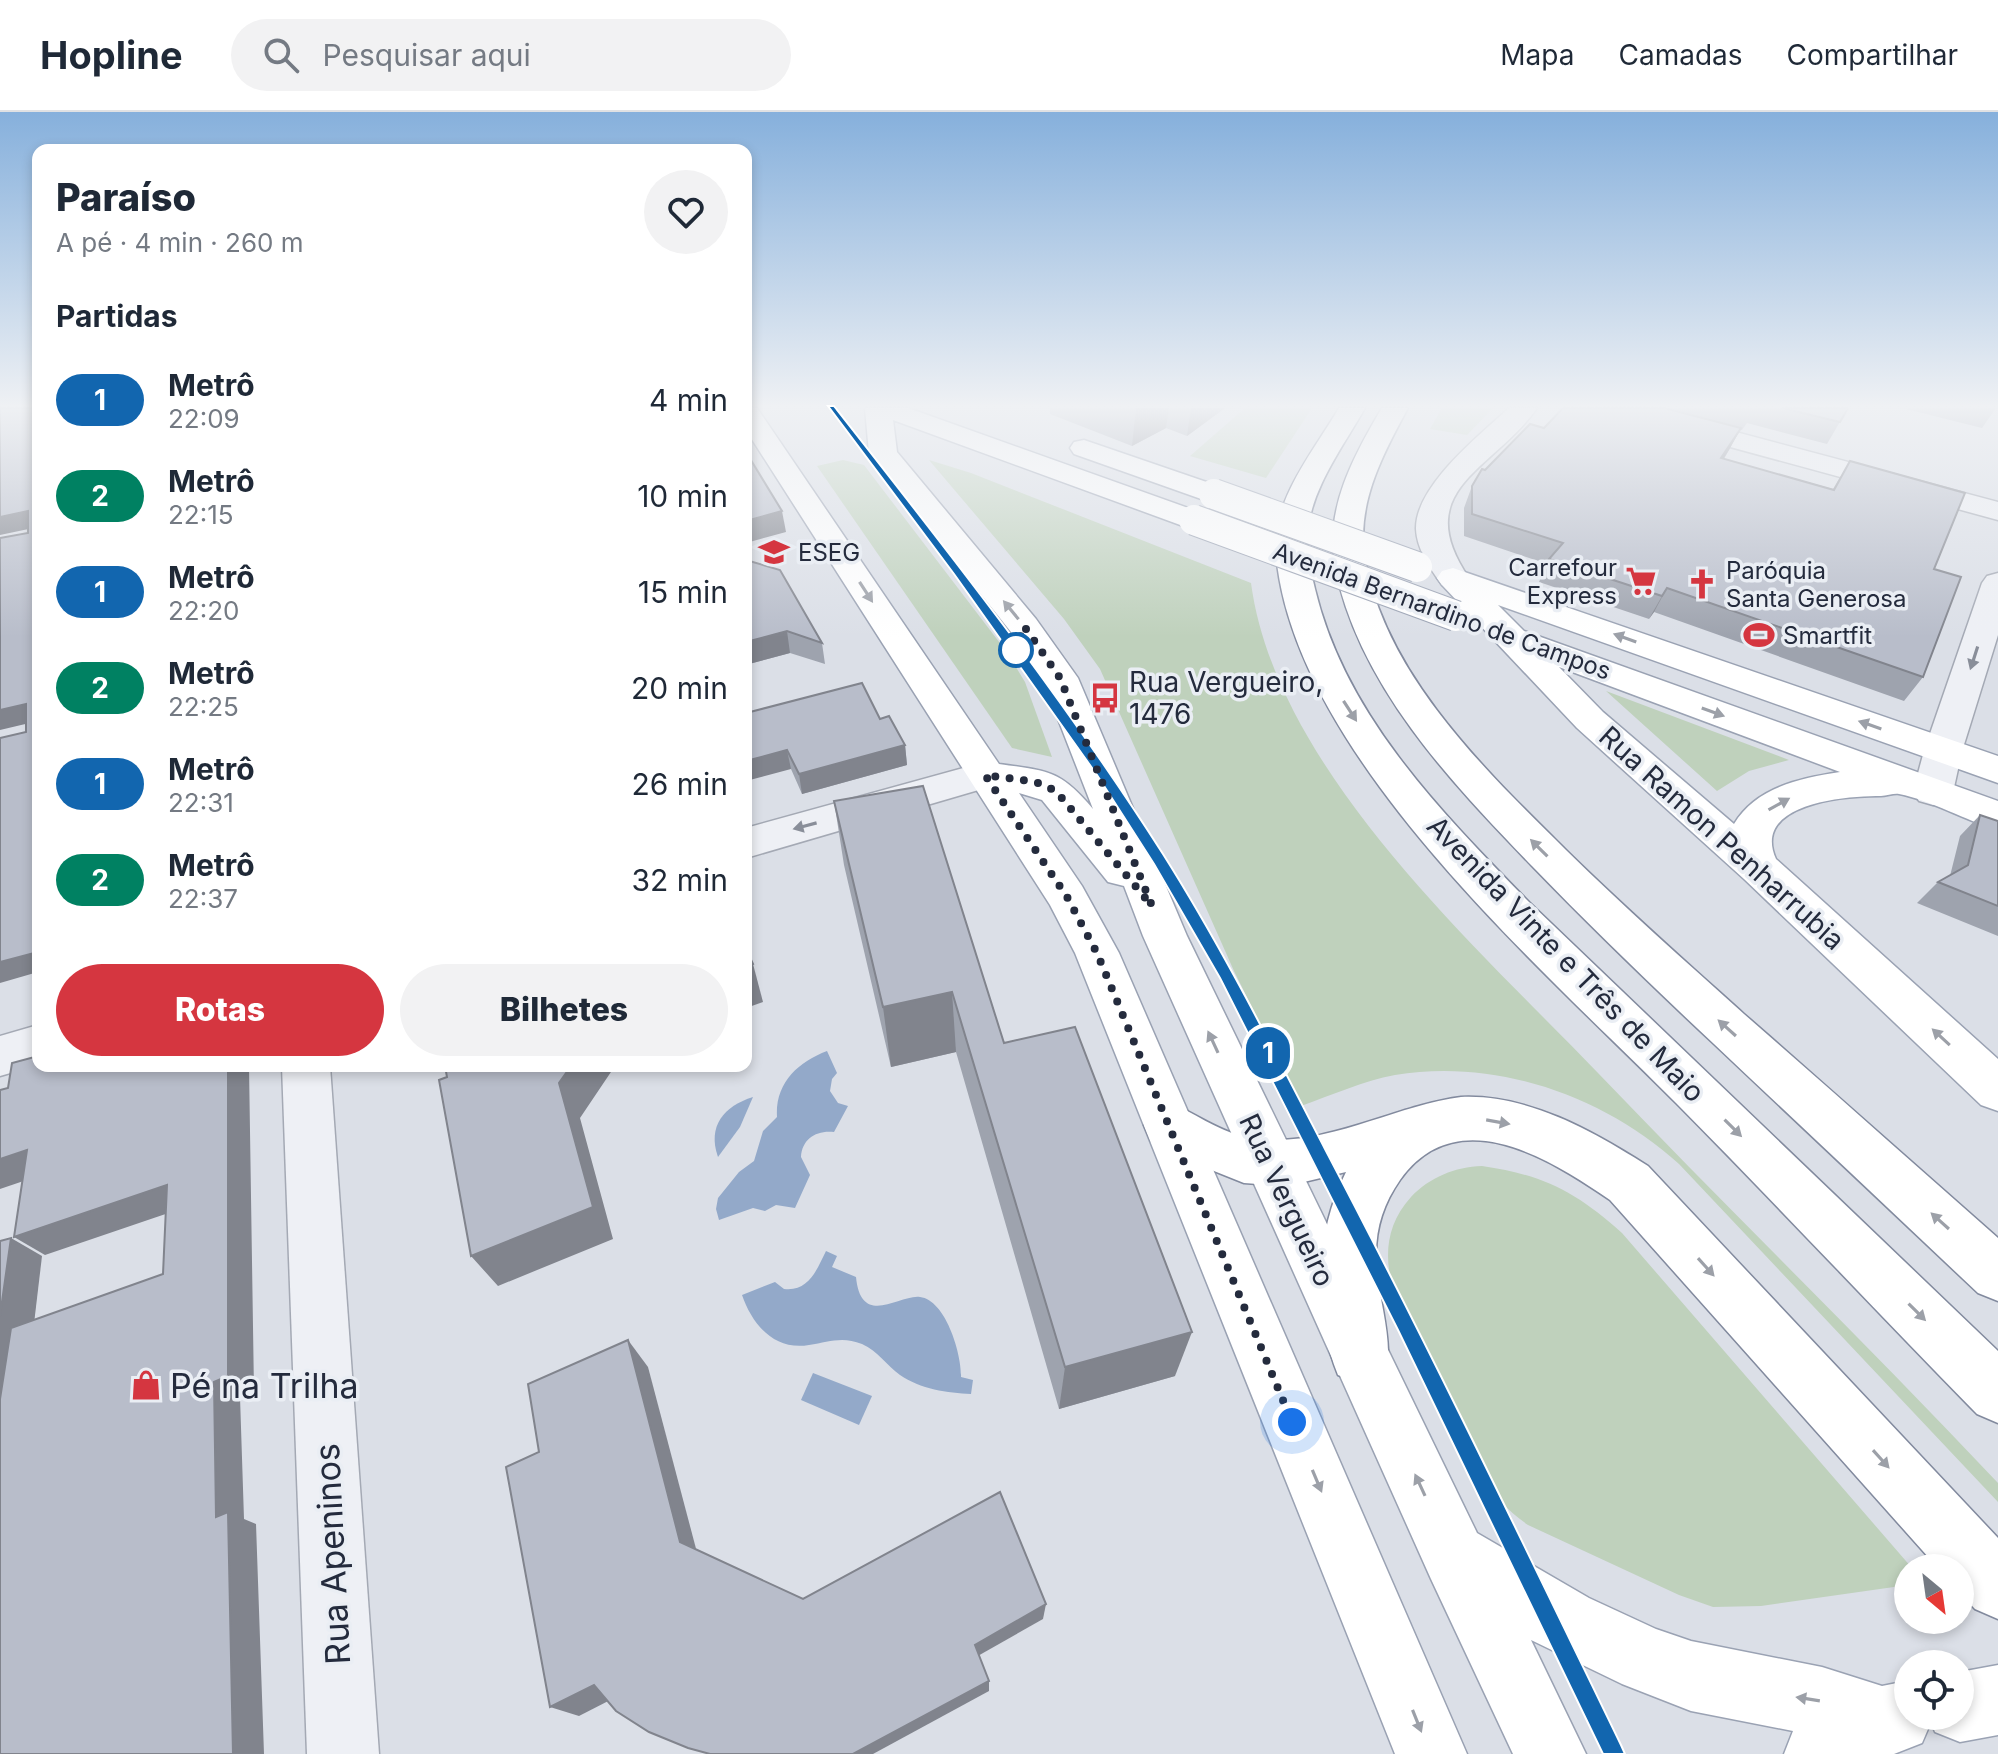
<!DOCTYPE html>
<html lang="pt">
<head>
<meta charset="utf-8">
<style>
	body { margin:0; font-family:Inter,sans-serif; background:#f2f2f3; color:#1f2937; height:100vh; display:flex; flex-direction:column; font-size:30px; white-space:nowrap }
	* { box-sizing:border-box; margin:0 }
	p { font-size:26px; color:#747a83 }
	.icon { flex:none; width:44px; height:44px; fill:none; stroke:currentColor; stroke-width:2; stroke-linecap:round; stroke-linejoin:round }
	.map { position:relative; flex:1; overflow:hidden }
	.panel { position:absolute; left:32px; top:32px; width:720px; height:928px; display:flex; flex-direction:column; background:#fff; border-radius:16px; box-shadow:0 4px 12px #0003 }
	.panel>* { flex:none }
	.badge { padding:0 16px; border-radius:26px; font-size:28px; line-height:52px }
	.needle { width:52px; rotate:151deg }
	.fabs { position:absolute; left:1894px; top:1442px; display:grid; gap:16px }
	.fabs a { display:grid; place-items:center; width:80px; height:80px; border-radius:50%; background:#fff; box-shadow:0 4px 12px #0003; font-size:40px }
	.you { position:absolute; width:40px; height:40px; margin:-20px; border:6px solid #fff; border-radius:50%; background:#1a73e8; box-shadow:0 0 0 12px #1a73e833 }
	.map>.badge { position:absolute; translate:-50% -50%; box-shadow:0 0 0 4px #fff }
	h2 { padding:0 24px; font-size:30px; line-height:72px }
	.round { display:grid; place-items:center; flex:none; width:84px; height:84px; border-radius:42px; background:#f2f2f3 }
	.headline { display:flex; align-items:center; justify-content:space-between; height:136px; padding:0 24px }
	h1 { font-size:38px; font-weight:800; line-height:60px }
	.primary-button { display:flex; gap:16px; margin-top:auto; padding:16px 24px }
	.primary-button a { flex:1; height:92px; border-radius:48px; background:#d53640; color:#fff; font-size:32px; font-weight:800; line-height:92px; text-align:center }
	.primary-button a+a { background:#f2f2f3; color:#1f2937 }
	ul { padding:0; list-style:none }
	li { display:flex; align-items:center; gap:24px; height:96px; padding:0 24px }
	li div { flex:1 }
	li b { display:block; font-size:30px }
	li em { font-style:normal }
	li .badge { min-width:88px; font-weight:700; text-align:center }
	header { display:flex; align-items:center; gap:48px; box-sizing:border-box; height:112px; padding:0 40px; background:#fff; border-bottom:2px solid #e0e1e3 }
	header strong { font-size:38px }
	nav { display:flex; gap:44px; margin-inline-start:auto; font-size:28px }
	.search { width:560px; height:72px; background:#f2f2f3; display:flex; align-items:center; gap:20px; box-sizing:border-box; padding:0 28px; border-radius:44px; color:#747a83; font-size:30px }
	.map>svg:first-child { display:block }
</style>
</head>
<body>
<header>
<strong>Hopline</strong>
<div class="search"><svg class="icon" aria-label="search" viewBox="0 0 24 24"><circle cx="10" cy="10" r="6"/><path d="M15 15l6 6"/></svg>Pesquisar aqui</div>
<nav><a>Mapa</a><a>Camadas</a><a>Compartilhar</a></nav>
</header>
<div class="map">
<svg width="1998" height="1642" viewBox="0 0 1998 1642">
	<rect width="100%" height="100%" fill="#dbdfe7"/>
	<g fill="#bfd1bc">
		<polygon points="1245,296 1312,296 1266,366 1190,344"/>
		<polygon points="1442,296 1493,296 1467,323 1430,317"/>
		<polygon points="843,348 864,353 1006,539 1025,570 1052,645 1012,636 817,354"/>
		<path d="M929 348 971 361 1251 471C1276 657 1473 831 1598 961 1730 1099 1867 1232 1998 1371V1390L1679 1052C1604 984 1496 946 1395 963 1363 969 1332 983 1301 994L1234 859 1100 557 1064 507Z"/>
		<polygon points="1606,579 1789,648 1749,659 1717,679"/>
		<path d="M1482 1054C1544 1063 1576 1080 1622 1121L1912 1456H1908V1473L1761 1494 1713 1495 1679 1483 1528 1413C1508 1399 1496 1386 1483 1366 1467 1333 1450 1300 1433 1267 1406 1212 1360 1141 1411 1085 1430 1065 1455 1055 1482 1054Z"/>
	</g>
	<g fill="#93a9c9">
		<path d="M827 939 837 961 832 967 830 979 838 991 848 994 834 1020C816 1018 802 1027 801 1045L810 1063 795 1096 776 1093 765 1099 753 1096 719 1108 716 1097 718 1086 739 1060 754 1049 763 1019 777 1005C775 971 798 950 827 939Z"/>
		<path d="M753 985 740 1015 718 1045C707 1014 724 994 753 985Z"/>
		<path d="M826 1139 837 1144 832 1155 856 1165C861 1217 900 1182 920 1185 946 1188 962 1243 961 1265L973 1268 971 1282C948 1281 920 1277 900 1263 887 1254 878 1239 862 1232 842 1224 829 1230 809 1233 774 1239 752 1212 742 1183L775 1170 784 1177C809 1180 817 1157 826 1139Z"/>
		<polygon points="813,1261 872,1284 859,1313 801,1288"/>
	</g>
	<g fill="none" stroke-linecap="round" stroke-linejoin="round">
		<g stroke="#a4a9b4" stroke-width="3">
			<g id="minor">
				<path d="M1509 296H1537C1494 358 1408 377 1469 466L1464 473 1453 476 1442 473C1430 456 1417 438 1416 417 1415 374 1480 323 1509 296Z"/>
				<polygon points="1605,296 1646,296 1998,390 1998,408 1609,302"/>
				<polygon points="1998,461 1998,523 1962,639 1953,680 1947,689 1933,693 1919,689 1913,680 1924,639 1982,471 1987,464"/>
				<polygon points="985,650 999,654 1004,663 999,672 746,746 746,716"/>
				<polygon points="38,913 38,953 0,964 0,924"/>
				<polygon points="282,954 330,954 379,1642 307,1642"/>
			</g>
		</g>
		<g stroke="#9aa2b3" stroke-width="3">
			<g id="major">
				<path d="M746 296H757L999 652C1049 659 1060 658 1093 697L1042 566 1011 520 869 341 865 296H908L1205 402 1209 408 1205 414 1194 417 1183 414 893 308 897 340 1036 507 1078 566 1187 824 1477 1421 1589 1486 1656 1517 1691 1529 1822 1555 1882 1574 1897 1571 1908 1575V1604H1960V1560L1998 1553V1623L1960 1630 1935 1620 1931 1610 1922 1631 1894 1642H1784L1793 1619 1691 1599 1622 1572 1531 1528 1586 1642H1513L1431 1467 1143 824 1124 774 1108 770 1042 688 1019 681 1082 774 1119 841 1467 1642H1395L1075 841 1050 793 746 318Z"/>
				<polygon points="1084,328 1224,376 1228,382 1224,388 1214,391 1204,388 1074,342 1070,336 1074,330"/>
				<path d="M1453 456 1998 644V671L1498 493 1524 519 1998 689V718C1966 709 1931 688 1899 682 1894 681 1887 684 1881 684 1846 684 1751 691 1776 747L1998 947V999L1981 993 1744 767 1577 616 1442 473 1437 466 1442 459ZM1559 555 1840 660C1801 666 1756 675 1734 712L1603 600Z"/>
			</g>
		</g>
		<g stroke="#828a9e" stroke-width="3">
			<g id="highway">
				<path d="M1339 296H1365C1343 335 1311 376 1307 423 1305 441 1311 459 1315 477 1345 603 1441 700 1529 790L1998 1239V1311L1977 1302C1876 1199 1777 1093 1676 991 1540 854 1294 643 1276 442 1271 389 1314 339 1339 296Z"/>
				<path d="M1382 296H1408C1385 338 1358 388 1364 438 1379 557 1485 658 1566 738 1624 795 1684 848 1744 902 1829 976 1913 1051 1998 1126V1189L1978 1181C1890 1098 1802 1015 1714 932 1652 874 1591 815 1532 754 1451 670 1359 574 1335 455 1324 398 1354 343 1382 296Z"/>
				<path d="M1461 985C1528 982 1593 1019 1648 1054L1998 1426V1507L1975 1497 1960 1481V1456H1938L1610 1088C1550 1047 1457 988 1400 1068 1384 1091 1376 1114 1376 1142 1376 1176 1388 1209 1388 1240 1388 1247 1382 1256 1380 1263L1359 1271 1338 1263C1312 1198 1315 1122 1346 1060L1287 1074 1244 1071 1174 1043 1151 1029 1144 1013 1151 997 1169 991C1194 1000 1216 1018 1242 1024 1315 1042 1390 994 1461 985Z"/>
			</g>
		</g>
		<use href="#minor" fill="#eef0f5" fill-rule="evenodd"/>
		<use href="#major" fill="#fff" fill-rule="evenodd"/>
		<use href="#highway" fill="#fff" fill-rule="evenodd"/>
		<g stroke="#9aa2b3" stroke-width="32" stroke-linecap="butt">
			<g id="major-bridge">
				<polyline points="1214,382 1417,455"/>
				<polyline points="1194,408 1456,504"/>
			</g>
		</g>
		<use href="#major-bridge" stroke="#fff" stroke-width="30"/>
	</g>
	<g fill="#9ea3ae">
		<polygon points="1048,296 1225,296 1187,324 1166,316 1132,334 1050,302 1050,296"/>
		<polygon points="1563,296 1848,296 1827,332 1747,311 1742,318 1740,318 1724,347 1833,377 1850,349 1934,457 1923,565 1904,589 1654,500 1649,507 1539,470 1547,452 1464,424 1464,396 1472,374 1544,316"/>
		<polygon points="1902,296 1996,296 1982,316"/>
		<polygon points="746,448 822,531 825,552 790,541 749,552 746,554"/>
		<polygon points="746,601 880,607 905,633 907,653 802,682 791,657"/>
		<polygon points="834,689 1004,931 1175,1264 1059,1297 956,940 891,955 844,753"/>
		<polygon points="1980,703 1998,709 1998,824 1917,791 1938,770 1950,764 1960,724"/>
	</g>
	<g fill="#81848d">
		<polygon points="1136,296 1169,296 1166,316 1132,334"/>
		<polygon points="1191,296 1225,296 1187,324"/>
		<polygon points="1741,316 1729,338 1710,368 1721,346"/>
		<polygon points="28,399 38,415 0,423 0,405"/>
		<polygon points="782,399 786,420 746,431 746,409"/>
		<polygon points="1667,476 1654,500 1649,507 1662,484"/>
		<polygon points="787,519 790,541 749,552 746,554 746,530"/>
		<polygon points="26,592 38,609 0,618 0,598"/>
		<polygon points="905,633 907,653 802,682 799,662"/>
		<polygon points="787,638 791,657 746,669 746,649"/>
		<polygon points="38,840 38,860 0,871 0,850"/>
		<polygon points="753,852 763,890 746,896 746,855"/>
		<polygon points="952,880 956,940 891,955 883,895"/>
		<polygon points="228,954 249,954 254,1280 240,1285 244,1407 256,1412 264,1642 233,1642 216,1405 214,1270"/>
		<polygon points="571,954 615,954 580,1006 613,1127 498,1174 471,1144 559,971"/>
		<polygon points="27,1038 56,1058 0,1077 0,1047"/>
		<polygon points="167,1073 192,1093 45,1143 14,1125"/>
		<polygon points="11,1126 42,1144 27,1271 0,1281 0,1204"/>
		<polygon points="1192,1220 1175,1264 1059,1297 1065,1255"/>
		<polygon points="628,1228 648,1255 699,1448 680,1430"/>
		<polygon points="1046,1492 1043,1507 976,1545 975,1533"/>
		<polygon points="989,1569 989,1579 873,1642 853,1642"/>
		<polygon points="594,1573 620,1583 579,1604 550,1595"/>
	</g>
	<g fill="#b8bdca" stroke="#81848d" stroke-width="2">
		<polygon points="0,296 38,296 38,840 0,850 0,626 26,620 26,592 0,598 0,426 28,421 28,399 0,405"/>
		<polygon points="1563,296 1664,296 1741,316 1721,346 1834,378 1850,349 1965,381 1934,457 1961,465 1923,565 1667,476 1662,484 1549,447 1563,431 1472,402 1472,374 1482,357 1485,358 1530,312 1544,316"/>
		<polygon points="1782,296 1848,296 1840,310"/>
		<polygon points="746,340 782,399 746,409"/>
		<polygon points="746,448 780,458 822,531 787,519 746,530"/>
		<polygon points="862,571 880,607 889,604 905,633 799,662 787,638 746,649 746,601"/>
		<polygon points="923,674 1004,931 1075,915 1192,1220 1065,1255 952,880 883,895 834,689"/>
		<polygon points="1980,703 1998,709 1998,794 1938,770 1968,753"/>
		<polygon points="746,837 753,852 746,855"/>
		<polygon points="38,944 38,954 228,954 228,1264 214,1270 216,1405 228,1400 233,1642 0,1642 0,1287 11,1216 163,1162 167,1073 14,1125 27,1038 0,1047 0,978 8,976 12,951"/>
		<polygon points="445,954 571,954 559,971 593,1095 471,1144 439,968 447,965"/>
		<polygon points="11,1126 0,1204 0,1129"/>
		<polygon points="628,1228 680,1430 803,1487 1000,1380 1046,1492 975,1533 989,1569 853,1642 710,1642 688,1636 649,1620 616,1599 594,1573 550,1595 506,1355 539,1340 528,1272"/>
	</g>
	<defs><path id="oneway-solid" d="M-6-.8H1V-3.2L6.5 0L1 3.2V.8H-6Z" transform="scale(2)"/></defs>
	<g fill="#9ca0a8">
		<use href="#oneway-solid" transform="translate(866 480) rotate(57)"/>
		<use href="#oneway-solid" transform="translate(1011 498) rotate(-129)"/>
		<use href="#oneway-solid" transform="translate(1625 526) rotate(-160)"/>
		<use href="#oneway-solid" transform="translate(1350 599) rotate(57)"/>
		<use href="#oneway-solid" transform="translate(1713 600) rotate(20)"/>
		<use href="#oneway-solid" transform="translate(1870 613) rotate(-161)"/>
		<use href="#oneway-solid" transform="translate(1779 692) rotate(-29)"/>
		<use href="#oneway-solid" transform="translate(1539 736) rotate(-135)"/>
		<use href="#oneway-solid" transform="translate(1727 916) rotate(-138)"/>
		<use href="#oneway-solid" transform="translate(1941 925) rotate(-137)"/>
		<use href="#oneway-solid" transform="translate(1213 930) rotate(-115)"/>
		<use href="#oneway-solid" transform="translate(1498 1010) rotate(10)"/>
		<use href="#oneway-solid" transform="translate(1733 1016) rotate(45)"/>
		<use href="#oneway-solid" transform="translate(1940 1109) rotate(-138)"/>
		<use href="#oneway-solid" transform="translate(1706 1155) rotate(48)"/>
		<use href="#oneway-solid" transform="translate(1917 1200) rotate(45)"/>
		<use href="#oneway-solid" transform="translate(1881 1347) rotate(48)"/>
		<use href="#oneway-solid" transform="translate(1317 1369) rotate(67)"/>
		<use href="#oneway-solid" transform="translate(1420 1373) rotate(-115)"/>
		<use href="#oneway-solid" transform="translate(1808 1587) rotate(-171)"/>
		<use href="#oneway-solid" transform="translate(1417 1609) rotate(68)"/>
	</g>
	<g fill="#898e99">
		<use href="#oneway-solid" transform="translate(1974 546) rotate(108)"/>
		<use href="#oneway-solid" transform="translate(805 714) rotate(165)"/>
	</g>
	<linearGradient id="sky" x2="0" y2="1"><stop stop-color="#86b0dc"/><stop offset="0.56" stop-color="#eff1f4"/><stop offset="1" stop-color="#eff1f4" stop-opacity="0"/></linearGradient>
	<rect width="1998" height="525" fill="url(#sky)"/>
	<path fill="#1266af" stroke="#fff" stroke-width="2" d="M828 294H834C948 439 1063 585 1163 742 1223 837 1273 937 1325 1037 1428 1233 1524 1433 1621 1633L1625 1642H1603L1398 1218 1220 866 1154 752 1097 663 954 462Z"/>
	<g fill="none" stroke-linecap="round" stroke-linejoin="round">
		<polyline stroke="#242b3d" stroke-width="8" stroke-dasharray="0 14.4" points="1016,538 1024,514 1060,566 1152,794 1056,679 1036,670 985,663 1067,785 1097,841 1292,1310"/>
	</g>
	<defs>
		<g id="university-bare" transform="scale(2.4)"><path d="M0-5L7-2L0 1L-7-2ZM-4 1L0 2.5L4 1V4Q0 6-4 4Z" fill="#d53640" stroke="#eaeef4" stroke-width="2.5" paint-order="stroke"/></g>
		<g id="supermarket-bare" transform="scale(2.4)"><path d="M-6-5.5h2.5l.6 2H6L4.5 2H-2.5L-4.4-4H-6ZM-1.5 3.2a1.3 1.3 0 1 0 .1 0ZM3 3.2a1.3 1.3 0 1 0 .1 0Z" fill="#d53640" stroke="#eaeef4" stroke-width="2.5" paint-order="stroke"/></g>
		<g id="church-bare" transform="scale(2.4)"><path d="M-1.2-6h2.4v3.5h3.3v2.4h-3.3V6h-2.4V-.1h-3.3v-2.4h3.3Z" fill="#d53640" stroke="#eaeef4" stroke-width="2.5" paint-order="stroke"/></g>
		<g id="stadium-bare" transform="scale(2.4)"><path d="M0-5a6.5 5 0 1 0 0 10a6.5 5 0 1 0 0-10ZM-3.5-1.8h7v3.6h-7Z" fill="#d53640" stroke="#eaeef4" stroke-width="2.5" paint-order="stroke"/></g>
		<g id="bus-bare" transform="scale(2.4)"><path d="M-5-6H5V4H4V6H2V4H-2V6H-4V4H-5ZM-3.5-4V0h7V-4ZM-3.5 1.2v1.5H-2V1.2ZM2 1.2v1.5H3.5V1.2Z" fill="#d53640" stroke="#eaeef4" stroke-width="2.5" paint-order="stroke"/></g>
		<g id="shop-bare" transform="scale(2.4)"><path d="M-5-2.5h2.3a2.7 3.5 0 0 1 5.4 0H5L5.5 6h-11ZM-1.5-2.5h3a1.5 2.3 0 0 0-3 0Z" fill="#d53640" stroke="#eaeef4" stroke-width="2.5" paint-order="stroke"/></g>
	</defs>
	<g fill-rule="evenodd">
		<use href="#university-bare" x="774" y="440"/>
		<use href="#supermarket-bare" x="1641" y="469"/>
		<use href="#church-bare" x="1702" y="472"/>
		<use href="#stadium-bare" x="1759" y="523"/>
		<use href="#bus-bare" x="1105" y="586"/>
		<use href="#shop-bare" x="146" y="1273"/>
	</g>
	<circle fill="#fff" stroke="#1266af" stroke-width="4" cx="1016" cy="538" r="16"/>
	<g text-anchor="middle" dominant-baseline="central" stroke-width="7" stroke-linejoin="round" paint-order="stroke">
		<g font-size="24" fill="#242b3d" stroke="#eaeef4" text-anchor="start">
			<text x="798" y="440">ESEG</text>
			<text x="1617" y="455" text-anchor="end">Carrefour<tspan x="1617" dy="28">Express</tspan></text>
			<text x="1726" y="458">Paróquia<tspan x="1726" dy="28">Santa Generosa</tspan></text>
			<text x="1783" y="523">Smartfit</text>
		</g>
		<g font-size="24" fill="#242b3d" stroke="#eaeef4">
			<text transform="translate(1442 499) rotate(20)">Avenida Bernardino de Campos</text>
		</g>
		<g font-size="28" fill="#242b3d" stroke="#eaeef4" text-anchor="start">
			<text x="1129" y="570">Rua Vergueiro,<tspan x="1129" dy="32">1476</tspan></text>
		</g>
		<g font-size="28" fill="#242b3d" stroke="#eaeef4">
			<text transform="translate(1722 726) rotate(42)">Rua Ramon Penharrubia</text>
			<text transform="translate(1566 847) rotate(46)">Avenida Vinte e Três de Maio</text>
			<text transform="translate(1287 1088) rotate(65)">Rua Vergueiro</text>
		</g>
		<g font-size="34" fill="#242b3d" stroke="#eaeef4" text-anchor="start">
			<text x="170" y="1273">Pé na Trilha</text>
		</g>
		<g font-size="34" fill="#242b3d" stroke="#eaeef4">
			<text transform="translate(332 1442) rotate(-93)">Rua Apeninos</text>
		</g>
	</g>
</svg>
<div class="fabs">
<a><svg class="needle" viewBox="-14 -14 28 28"><path d="M0-13l5 13h-10z" fill="#e53935"/><path d="M0 13l5-13h-10z" fill="#747a83"/></svg></a>
<a><svg class="icon" aria-label="locate" viewBox="0 0 24 24"><circle cx="12" cy="12" r="6"/><path d="M12 2v4M12 18v4M2 12h4M18 12h4"/></svg></a>
</div>
<div class="you" style="left:1292px;top:1310px"></div>
<b class="badge" style="left:1268px;top:941px;background:#1266af;color:#fff">1</b>
<section class="panel">
<div class="headline"><div><h1>Paraíso</h1><p>A pé · 4 min · 260 m</p></div><a class="round"><svg class="icon" aria-label="heart" viewBox="0 0 24 24"><path d="M12 20l-8-8c-3-5 5-10 8-4 3-6 11-1 8 4z"/></svg></a></div>
<h2>Partidas</h2>
<ul>
<li><span class="badge" style="background:#1266af;color:#fff">1</span><div><b>Metrô</b><p>22:09</p></div><em>4 min</em></li>
<li><span class="badge" style="background:#008162;color:#fff">2</span><div><b>Metrô</b><p>22:15</p></div><em>10 min</em></li>
<li><span class="badge" style="background:#1266af;color:#fff">1</span><div><b>Metrô</b><p>22:20</p></div><em>15 min</em></li>
<li><span class="badge" style="background:#008162;color:#fff">2</span><div><b>Metrô</b><p>22:25</p></div><em>20 min</em></li>
<li><span class="badge" style="background:#1266af;color:#fff">1</span><div><b>Metrô</b><p>22:31</p></div><em>26 min</em></li>
<li><span class="badge" style="background:#008162;color:#fff">2</span><div><b>Metrô</b><p>22:37</p></div><em>32 min</em></li>
</ul>
<div class="primary-button"><a>Rotas</a><a>Bilhetes</a></div>
</section>
</div>
</body>
</html>
